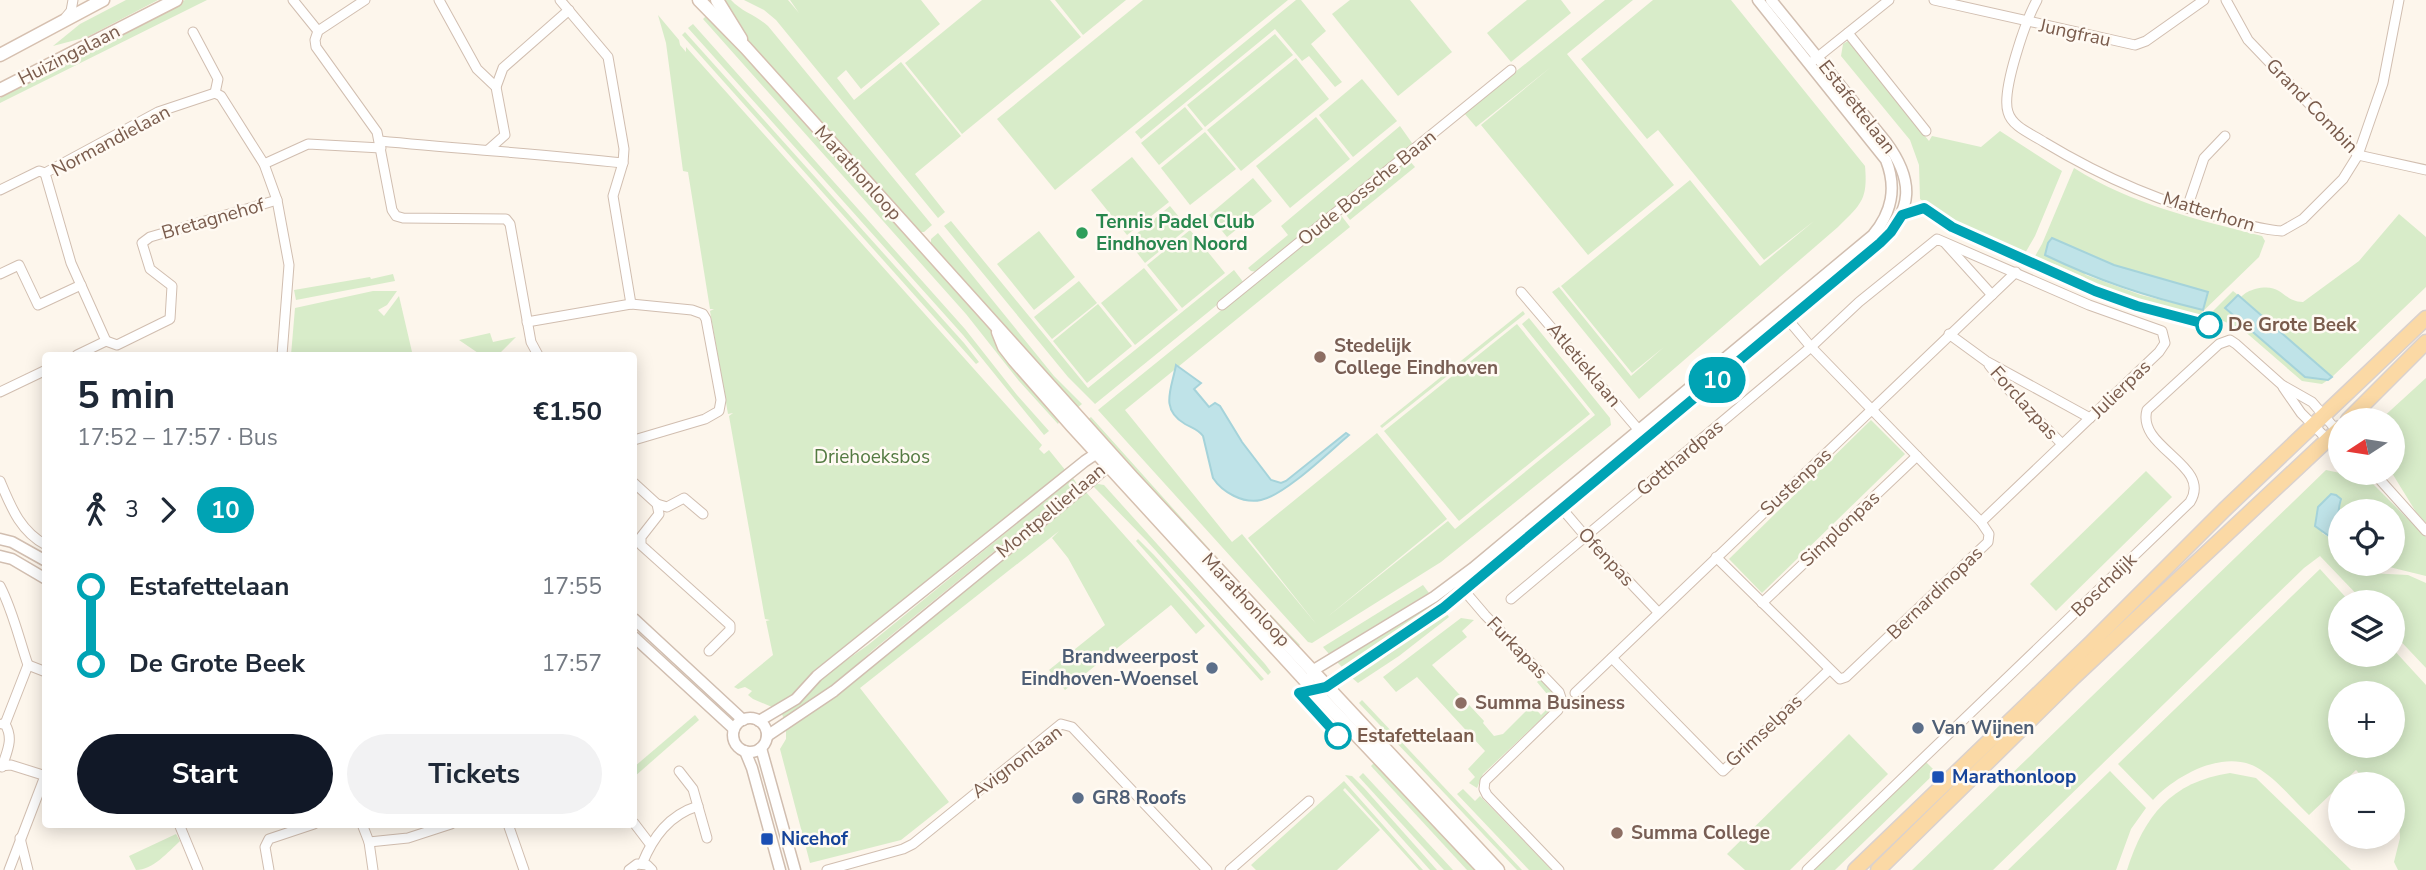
<!DOCTYPE html>
<html lang="en">
<head>
<meta charset="utf-8">
<style>
	body { margin:0; font-family:"Nunito Sans",sans-serif; background:#f2f2f3; color:#1f2937; height:100vh; display:flex; flex-direction:column; font-size:26px; white-space:nowrap }
	* { box-sizing:border-box; margin:0 }
	p { font-size:23px; color:#747a83 }
	.icon { flex:none; width:38px; height:38px; fill:none; stroke:currentColor; stroke-width:2; stroke-linecap:round; stroke-linejoin:round }
	.map { position:relative; flex:1; overflow:hidden }
	.panel { position:absolute; left:42px; top:352px; width:595px; height:476px; display:flex; flex-direction:column; background:#fff; border-radius:7px; box-shadow:0 4px 18px #0003 }
	.panel>* { flex:none }
	.badge { padding:0 14px; border-radius:23px; font-size:24px; line-height:46px }
	.needle { width:46px; rotate:258deg }
	.tools { position:absolute; left:2328px; top:408px; display:grid; gap:14px }
	.tools a { display:grid; place-items:center; width:77px; height:77px; border-radius:50%; background:#fff; box-shadow:0 4px 18px #0003; font-size:35px }
	.map>.badge { position:absolute; translate:-50% -50%; box-shadow:0 0 0 4px #fff }
	.legs { display:flex; align-items:center; gap:10px; height:77px; padding:0 35px; font-size:23px }
	.legs p { margin-inline-start:auto }
	.overview { display:flex; align-items:center; justify-content:space-between; height:119px; padding:0 35px }
	h1 { font-size:38px; font-weight:700; line-height:52px }
	.button { display:flex; gap:14px; margin-top:auto; padding:14px 35px }
	.button a { flex:1; height:80px; border-radius:42px; background:#111827; color:#fff; font-size:28px; font-weight:700; line-height:80px; text-align:center }
	.button a+a { background:#f2f2f3; color:#1f2937 }
	ul { padding:0 35px; list-style:none }
	li { display:flex; align-items:center; gap:24px; height:77px; font-size:26px }
	li i { display:grid; place-items:center; width:10px; height:100%; margin:0 9px; background:currentColor }
	li i::after { content:''; width:18px; height:18px; margin:-9px; border:5px solid; border-radius:50%; background:#fff }
	li p { margin-inline-start:auto }
	li:first-child i { background:linear-gradient(#0000 50%,currentColor 0) }
	li:last-child i { background:linear-gradient(currentColor 50%,#0000 0) }
	.map>svg:first-child { display:block }
</style>
</head>
<body>
<div class="map">
<svg width="2426" height="870" viewBox="0 0 2426 870">
	<rect width="100%" height="100%" fill="#fdf6ec"/>
	<g fill="#d8ecc9" fill-rule="evenodd">
		<polygon points="126,0 158,0 87,37 53,46 80,24"/>
		<polygon points="185,0 207,0 0,103 0,98"/>
		<path d="M721 0H731C742 12 756 15 768 26L932 225 924 232H918L753 48Z"/>
		<polygon points="744,0 788,0 799,13 790,0 921,0 940,24 861,89 846,70 837,78 854,100 901,62 961,136 915,174 945,212 938,218 776,20 764,10"/>
		<polygon points="982,0 1050,0 1081,37 962,134 905,63"/>
		<polygon points="1055,0 1126,0 1083,35"/>
		<polygon points="1143,0 1288,0 1055,190 997,119"/>
		<polygon points="1296,0 1301,0 1326,31 1311,44 1342,82 1335,87 1309,56 1302,61 1275,29 1141,139 1135,132"/>
		<polygon points="1350,0 1410,0 1452,52 1398,96 1332,14"/>
		<polygon points="1527,0 1561,0 1571,13 1511,62 1487,33"/>
		<polygon points="1605,0 1633,0 1567,54 1674,185 1588,255 1481,125 1551,67 1476,127 1464,113"/>
		<path d="M1653 0H1731L1865 166C1868 200 1861 204 1838 227L1639 399 1552 292 1559 287 1631 376 1664 347 1632 373 1561 286 1690 180 1760 266 1814 221 1764 260 1658 130 1647 139 1581 59Z"/>
		<polygon points="708,14 990,329 1010,365 1059,422 1058,424 1019,381 966,314 703,19"/>
		<polygon points="658,15 679,40 680,45 686,52 686,47 1042,445 1039,449 1044,454 1049,450 1066,471 797,694 772,707 753,699 748,695 752,691 745,687 738,689 734,687 773,655 766,621 770,620 765,619 729,416 733,413 728,414 710,311 714,309 710,309 688,172 683,171 666,43"/>
		<polygon points="693,24 965,329 1017,395 1049,431 1044,435 963,335 688,28"/>
		<polygon points="685,32 964,343 979,362 976,364 682,35"/>
		<polygon points="1275,34 1293,55 1205,127 1187,105"/>
		<polygon points="1848,41 1929,141 1932,136 1981,147 2000,131 2062,171 2035,236 2024,255 1950,222 1920,199 1919,165 1910,140 1841,56 1843,44"/>
		<polygon points="1296,58 1329,99 1241,171 1207,130"/>
		<polygon points="1362,79 1397,121 1353,157 1319,115"/>
		<polygon points="1185,107 1203,129 1159,165 1141,143"/>
		<polygon points="1316,117 1350,159 1290,208 1256,166"/>
		<polygon points="1400,126 1412,143 1411,148 1257,272 1251,271 1248,268 1288,235 1281,226"/>
		<polygon points="1205,132 1236,169 1190,205 1161,168"/>
		<polygon points="1132,157 1169,202 1127,235 1091,190"/>
		<polygon points="1408,159 1415,167 1350,220 1343,211"/>
		<path d="M2074 168C2130 204 2199 220 2262 236L2265 241 2259 257 2197 317 2138 303 2097 287 2084 277 2057 265 2034 258 2042 244ZM2052 239 2114 265 2208 292 2203 310 2141 295 2086 275Z"/>
		<polygon points="1253,178 1272,201 1227,237 1209,215"/>
		<polygon points="1170,206 1188,228 1145,263 1128,241"/>
		<polygon points="1340,214 1350,227 1125,410 1232,542 1242,534 1317,625 1248,538 1377,433 1447,519 1326,618 1448,521 1455,529 1595,415 1522,324 1529,318 1610,418 1611,425 1441,562 1312,643 1308,642 1098,410"/>
		<path d="M2399 214 2426 237V287L2332 377 2241 297C2246 292 2249 291 2255 289 2283 282 2281 301 2303 302L2359 261Z"/>
		<polygon points="951,221 1088,388 1234,270 1244,283 1095,404 1068,377 944,226"/>
		<polygon points="1190,230 1225,273 1182,308 1147,265"/>
		<polygon points="1039,231 1075,277 1034,310 997,264"/>
		<polygon points="938,233 1054,376 1082,404 1076,409 931,246 931,239"/>
		<polygon points="1144,268 1178,310 1135,345 1101,303"/>
		<polygon points="393,274 395,281 296,300 294,290 370,277 371,279"/>
		<polygon points="1079,281 1097,303 1052,339 1034,317"/>
		<polygon points="373,291 397,291 387,305 378,310 384,316 399,296 412,352 427,352 429,355 344,355 338,353 291,355 295,308"/>
		<polygon points="2233,291 2238,295 2225,308 2305,377 2328,380 2322,384 2302,381 2242,329 2209,315"/>
		<polygon points="1098,304 1132,346 1087,383 1053,341"/>
		<polygon points="1523,311 1525,314 1382,428 1380,426"/>
		<polygon points="1517,324 1590,414 1459,521 1384,431"/>
		<polygon points="490,333 493,342 516,337 498,355 481,355 459,340"/>
		<polygon points="2426,378 2426,523 2416,512 2392,473 2392,420 2380,420"/>
		<polygon points="1091,417 1239,582 1300,645 1296,649 1087,420"/>
		<polygon points="1871,420 1905,454 1762,593 1729,559"/>
		<polygon points="2326,470 2368,479 2426,537 2426,576 2381,565 2381,564 2392,564 2392,544 2396,542 2396,536 2392,533 2392,511 2340,511 2340,525 2337,517 2340,504 2322,533 2340,544 2340,564 2356,564 2368,573 2408,575 2426,583 2426,668 2392,632 2392,602 2364,602 2320,556 2304,568 1993,870 1912,870"/>
		<polygon points="2146,471 2172,497 2056,611 2030,584"/>
		<polygon points="1073,478 1077,484 873,650 838,682 784,719 781,712 817,681 868,645"/>
		<polygon points="1098,484 1104,485 1265,664 1271,672 1268,675 1147,541 1094,487 1093,485"/>
		<polygon points="1085,491 1205,626 1196,634 1171,605 1065,690 1049,670 1105,625 1068,558 1052,538 1059,531 860,688 949,802 901,840 810,863 780,749 786,739 786,730"/>
		<polygon points="1138,539 1154,555 1264,679 1261,681 1136,541"/>
		<path d="M2320 569 2350 602H2340V654H2392V648L2426 685V870H2398L2394 862 2400 838 2399 817 2392 810V784H2369L2356 770 2309 815C2293 800 2276 778 2256 767 2223 749 2175 776 2153 800L2118 764ZM2340 693H2392V746H2340Z"/>
		<polygon points="1423,585 1429,593 1329,654 1323,647"/>
		<polygon points="1436,602 1440,606 1427,616 1344,669 1337,662"/>
		<polygon points="1446,613 1449,617 1399,656 1358,683 1351,677"/>
		<polygon points="1461,618 1474,620 1462,631 1467,637 1432,665 1484,721 1483,723 1494,736 1503,734 1532,705 1541,715 1549,707 1552,700 1537,682 1540,679 1555,695 1554,707 1483,774 1477,788 1469,783 1475,777 1468,769 1485,751 1417,677 1396,692 1383,677"/>
		<polygon points="1362,700 1522,870 1517,870 1359,703"/>
		<polygon points="695,715 699,720 634,777 634,767"/>
		<polygon points="1849,734 1888,774 1790,870 1745,870 1727,854"/>
		<polygon points="1376,761 1480,870 1467,870 1371,766"/>
		<polygon points="1926,762 1936,772 1835,870 1814,870"/>
		<polygon points="2110,771 2146,808 2131,829 2116,870 2008,870"/>
		<polygon points="1363,773 1453,870 1444,870 1359,777"/>
		<path d="M2230 773 2256 778 2351 870H2127C2144 816 2171 782 2230 773Z"/>
		<polygon points="1345,775 1352,776 1364,788 1437,870 1430,870"/>
		<polygon points="1344,781 1423,870 1419,870 1345,788 1343,790 1380,830 1337,870 1256,870 1251,865"/>
		<polygon points="1463,789 1475,801 1480,796 1552,870 1529,870 1457,794"/>
		<path d="M176 834 180 841C168 852 153 870 136 870L129 856Z"/>
	</g>
	<g fill="#bfe3e8" stroke="#a5d3da" stroke-width="2">
		<path d="M2052 238 2114 265 2208 292 2203 310C2145 296 2099 281 2045 255L2048 243Z"/>
		<polygon points="2238,295 2332,377 2328,380 2305,377 2225,308"/>
		<path d="M1176 365 1201 383 1194 389 1209 407 1215 403 1220 406 1242 442 1271 480 1281 483 1286 481 1346 433 1349 435C1329 452 1285 495 1261 500 1243 504 1222 492 1213 478L1203 436C1198 429 1192 428 1185 424 1159 409 1172 388 1176 365Z"/>
		<path d="M2331 494 2336 495 2341 499C2336 515 2340 527 2340 544L2315 526 2318 507Z"/>
	</g>
	<g fill="none" stroke-linecap="round" stroke-linejoin="round">
		<g stroke="#d1beb0" stroke-width="11">
			<g id="minor">
				<polyline points="293,0 318,31"/>
				<polyline points="365,0 318,31 315,40 316,47 377,132 392,210 396,216 403,218 506,219 510,224 531,342 538,355"/>
				<polyline points="439,0 477,69 496,87 505,135 488,150"/>
				<polyline points="560,0 608,57 624,149 623,163 613,196 631,304"/>
				<polyline points="1934,0 2135,45 2146,41 2204,0"/>
				<path d="M2037 0C2026 20 2001 91 2008 112 2012 127 2032 134 2044 142 2102 177 2164 204 2230 220 2247 225 2264 230 2282 231L2303 219 2343 179 2358 155 2383 83 2399 0"/>
				<polyline points="2226,0 2248,40 2358,155 2426,170"/>
				<polyline points="66,17 71,11 73,0"/>
				<polyline points="193,32 218,79 215,93"/>
				<polyline points="1848,33 1926,131"/>
				<polyline points="1814,60 1889,0"/>
				<polyline points="496,87 503,68 569,10"/>
				<path d="M380 141C461 149 542 154 623 163"/>
				<polyline points="264,164 308,144 381,148"/>
				<polyline points="0,190 39,171 45,173"/>
				<polyline points="2187,208 2204,158 2225,136"/>
				<polyline points="1946,244 1992,295"/>
				<polyline points="0,274 19,265 38,305 81,285"/>
				<polyline points="1521,292 1643,435"/>
				<polyline points="1222,305 1511,70"/>
				<polyline points="527,322 631,304 692,310 703,314 706,319 721,400 719,411 705,419 634,440"/>
				<polyline points="1949,334 1986,361 2090,418"/>
				<polyline points="106,341 117,345 170,319 172,286 150,269 142,243 150,237 277,200"/>
				<polyline points="77,355 106,341 71,263 45,173 158,112 215,93 221,96 264,164 277,200 289,265 282,355"/>
				<polyline points="1989,365 2006,387 2062,444"/>
				<polyline points="2283,387 2301,413 2340,452"/>
				<polyline points="0,392 46,370"/>
				<polyline points="2373,472 2426,531"/>
				<path d="M0 481C11 507 20 531 46 545"/>
				<polyline points="634,483 657,504 659,514 641,537 641,545 730,625 730,630 709,651"/>
				<polyline points="657,504 667,507 684,498 703,514"/>
				<polyline points="1558,504 1581,531 1658,612"/>
				<polyline points="1716,557 1840,679 1846,677 1988,542 1989,534 1981,522 1811,347 1785,316"/>
				<polyline points="1456,581 1485,615 1559,692 1561,698 1558,710 1485,781 1484,789 1487,795 1559,870"/>
				<path d="M0 586C13 611 19 639 28 665L5 724"/>
				<polyline points="1511,599 1811,347 1859,302 1937,239 2089,305 2162,331 2165,343 2159,352 1981,522"/>
				<polyline points="1762,603 1917,456"/>
				<polyline points="1612,658 1723,771 1829,670"/>
				<polyline points="28,665 46,672"/>
				<polyline points="1575,693 2016,272"/>
				<path d="M2 724H5C14 739 7 751 2 767"/>
				<polyline points="0,766 11,765 46,776"/>
				<polyline points="679,771 693,789 707,838"/>
				<polyline points="634,823 650,844"/>
				<polyline points="179,824 198,870"/>
				<polyline points="362,824 369,842 408,838 451,824"/>
				<polyline points="508,824 524,870"/>
				<polyline points="20,838 28,870"/>
				<polyline points="369,842 373,870"/>
				<path d="M642 864C653 837 669 815 698 806"/>
				<polyline points="9,870 45,776"/>
				<polyline points="269,870 265,847 269,839 314,824"/>
				<polyline points="629,870 637,864 647,865 652,870"/>
				<polyline points="827,870 903,849 913,844 1061,724 1072,727 1207,870"/>
				<polyline points="1230,870 1309,801"/>
				<path d="M1807 870 2190 502C2213 465 2136 448 2147 410L2219 344 2230 340 2236 344 2282 385 2312 402 2339 433"/>
			</g>
		</g>
		<g stroke="#d1beb0" stroke-width="13">
			<g id="tertiary">
				<polyline points="0,539 12,542 46,561"/>
				<polyline points="0,556 12,559 46,579"/>
				<polyline points="634,619 743,720"/>
				<polyline points="634,637 734,729"/>
				<path d="M1312 676V671L1434 597 1473 568 1873 235C1892 212 1897 188 1886 160L1758 0"/>
				<path d="M1322 687 1384 650 1443 608 1879 243C1914 210 1914 180 1886 142L1771 0"/>
				<circle cx="750" cy="735" r="17"/>
				<polyline points="759,721 796,699 817,676 1085,461 1097,453 1103,453"/>
				<polyline points="767,736 834,691 1087,484 1109,465 1110,461"/>
				<polyline points="761,748 795,870"/>
				<polyline points="745,751 752,768 780,870"/>
			</g>
		</g>
		<g stroke="#d6c0b0" stroke-width="15">
			<g id="secondary">
				<polyline points="699,0 746,48 1132,477 1498,870"/>
				<polyline points="717,0 741,39"/>
				<polyline points="0,55 103,0"/>
				<polyline points="0,90 176,0"/>
				<polyline points="998,332 1004,347 1014,360 1072,426 1312,688 1484,870"/>
			</g>
		</g>
		<g stroke="#dad1cd" stroke-width="17">
			<g id="primary">
				<polyline points="2348,420 2426,342"/>
				<polyline points="1855,870 2091,643 2224,510 2426,318"/>
				<polyline points="1878,870 2074,677 2340,428"/>
			</g>
		</g>
		<use href="#minor" stroke="#fff" stroke-width="9"/>
		<use href="#tertiary" stroke="#fff" stroke-width="10"/>
		<use href="#secondary" stroke="#fff" stroke-width="12"/>
		<use href="#primary" stroke="#fbd9a5" stroke-width="14"/>
	</g>
	<g fill="none" stroke-linecap="round" stroke-linejoin="round">
		<g stroke="#fff" stroke-width="16">
			<polyline id="line-1" points="1338,736 1299,693 1326,687 1443,608 1880,243 1891,232 1902,215 1924,208 1952,227 2095,291 2137,306 2209,325"/>
		</g>
		<use href="#line-1" stroke="#00a3b4" stroke-width="10"/>
	</g>
	<circle fill="#2e9e5b" stroke="#fffaf3" stroke-width="2.5" cx="1082" cy="233" r="7"/>
	<g fill="#fff" stroke="#00a3b4" stroke-width="3.5">
		<circle cx="2209" cy="325" r="12"/>
		<circle cx="1338" cy="736" r="12"/>
	</g>
	<g fill="#8d6e63" stroke="#fffaf3" stroke-width="2.5">
		<circle cx="1320" cy="357" r="7"/>
		<circle cx="1461" cy="703" r="7"/>
		<circle cx="1617" cy="833" r="7"/>
	</g>
	<g fill="#5c6f8a" stroke="#fffaf3" stroke-width="2.5">
		<circle cx="1212" cy="668" r="7"/>
		<circle cx="1918" cy="728" r="7"/>
		<circle cx="1078" cy="798" r="7"/>
	</g>
	<g fill="#1a4fb4" stroke="#fffaf3" stroke-width="2.5">
		<rect x="1931" y="770" width="14" height="14" rx="3.5"/>
		<rect x="760" y="832" width="14" height="14" rx="3.5"/>
	</g>
	<g text-anchor="middle" dominant-baseline="central" stroke-width="5" stroke-linejoin="round" paint-order="stroke">
		<g font-size="19" fill="#7a5c4d" stroke="#fffaf3">
			<text transform="translate(2075 33) rotate(12)">Jungfrau</text>
			<text transform="translate(69 55) rotate(-27)">Huizingalaan</text>
			<text transform="translate(2312 106) rotate(46)">Grand Combin</text>
			<text transform="translate(1857 107) rotate(52)">Estafettelaan</text>
			<text transform="translate(111 141) rotate(-28)">Normandielaan</text>
			<text transform="translate(858 173) rotate(48)">Marathonloop</text>
			<text transform="translate(1367 188) rotate(-39)">Oude Bossche Baan</text>
			<text transform="translate(2209 212) rotate(17)">Matterhorn</text>
			<text transform="translate(213 219) rotate(-16)">Bretagnehof</text>
			<text transform="translate(1584 365) rotate(50)">Atletieklaan</text>
			<text transform="translate(2121 389) rotate(-44)">Julierpas</text>
			<text transform="translate(2024 403) rotate(48)">Forclazpas</text>
			<text transform="translate(1680 458) rotate(-40)">Gotthardpas</text>
			<text transform="translate(1796 482) rotate(-43)">Sustenpas</text>
			<text transform="translate(1051 511) rotate(-40)">Montpellierlaan</text>
			<text transform="translate(1840 529) rotate(-43)">Simplonpas</text>
			<text transform="translate(1606 557) rotate(47)">Ofenpas</text>
			<text transform="translate(2104 585) rotate(-44)">Boschdijk</text>
			<text transform="translate(1935 593) rotate(-44)">Bernardinopas</text>
			<text transform="translate(1246 600) rotate(47)">Marathonloop</text>
			<text transform="translate(1517 648) rotate(46)">Furkapas</text>
			<text transform="translate(1764 731) rotate(-43)">Grimselpas</text>
			<text transform="translate(1017 762) rotate(-37)">Avignonlaan</text>
		</g>
		<g font-size="19" font-weight="bold" fill="#27864d" stroke="#fffaf3" text-anchor="start">
			<text x="1096" y="222">Tennis Padel Club<tspan x="1096" dy="22">Eindhoven Noord</tspan></text>
		</g>
		<g font-size="19" font-weight="bold" fill="#7a5c4d" stroke="#fffaf3" text-anchor="start">
			<text x="2228" y="325">De Grote Beek</text>
			<text x="1357" y="736">Estafettelaan</text>
		</g>
		<g font-size="19" font-weight="bold" fill="#785e54" stroke="#fffaf3" text-anchor="start">
			<text x="1334" y="346">Stedelijk<tspan x="1334" dy="22">College Eindhoven</tspan></text>
			<text x="1475" y="703">Summa Business</text>
			<text x="1631" y="833">Summa College</text>
		</g>
		<g font-size="19" fill="#537a41" stroke="#fffaf3">
			<text x="872" y="457">Driehoeksbos</text>
		</g>
		<g font-size="19" font-weight="bold" fill="#4e5e75" stroke="#fffaf3" text-anchor="start">
			<text x="1198" y="657" text-anchor="end">Brandweerpost<tspan x="1198" dy="22">Eindhoven-Woensel</tspan></text>
			<text x="1932" y="728">Van Wijnen</text>
			<text x="1092" y="798">GR8 Roofs</text>
		</g>
		<g font-size="19" font-weight="bold" fill="#164399" stroke="#fffaf3" text-anchor="start">
			<text x="1952" y="777">Marathonloop</text>
			<text x="781" y="839">Nicehof</text>
		</g>
	</g>
</svg>
<div class="tools">
<a><svg class="needle" viewBox="-14 -14 28 28"><path d="M0-13l5 13h-10z" fill="#e53935"/><path d="M0 13l5-13h-10z" fill="#747a83"/></svg></a>
<a><svg class="icon" aria-label="locate" viewBox="0 0 24 24"><circle cx="12" cy="12" r="6"/><path d="M12 2v4M12 18v4M2 12h4M18 12h4"/></svg></a>
<a><svg class="icon" aria-label="layers" viewBox="0 0 24 24"><path d="M12 4l9 5-9 5-9-5zM3 14l9 5 9-5"/></svg></a>
<a>+</a>
<a>−</a>
</div>
<b class="badge" style="left:1717px;top:380px;background:#00a3b4;color:#fff">10</b>
<section class="panel">
<div class="overview"><div><h1>5 min</h1><p>17:52 – 17:57 · Bus</p></div><b>€1.50</b></div>
<div class="legs"><svg class="icon" aria-label="walk" viewBox="0 0 24 24"><circle cx="13" cy="4" r="2"/><path d="M13 8l-2 6 4 7M11 14l-3 7M7 12l3-4h3l4 4"/></svg>3<svg class="icon" aria-label="forward" viewBox="0 0 24 24"><path d="M9 5l7 7-7 7"/></svg><b class="badge" style="background:#00a3b4;color:#fff">10</b></div>
<ul>
<li><i style="color:#00a3b4"></i><b>Estafettelaan</b><p>17:55</p></li>
<li><i style="color:#00a3b4"></i><b>De Grote Beek</b><p>17:57</p></li>
</ul>
<div class="button"><a>Start</a><a>Tickets</a></div>
</section>
</div>
</body>
</html>
